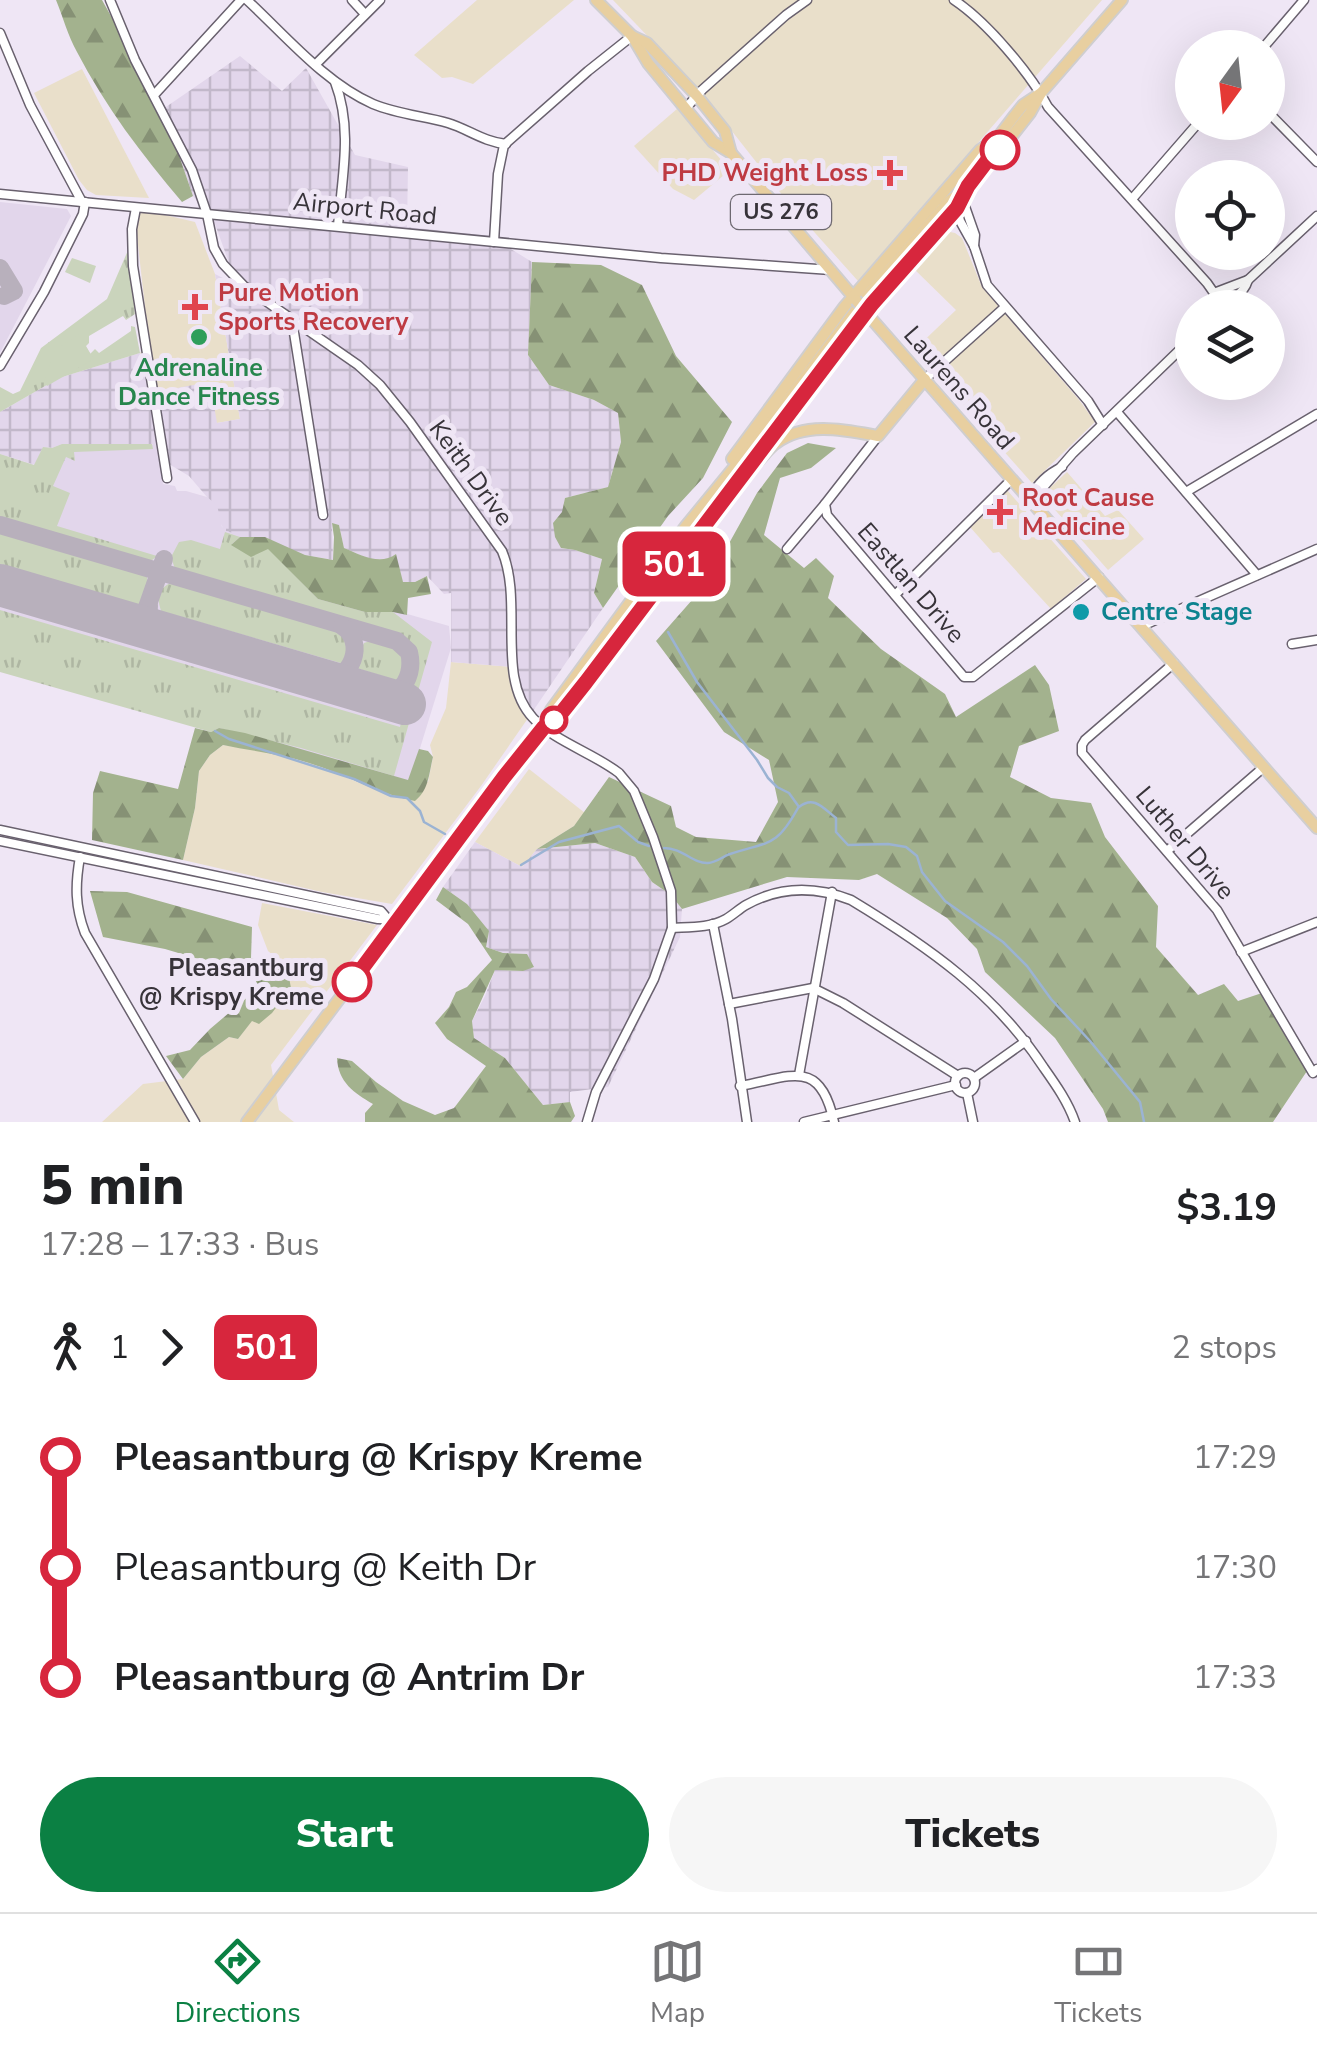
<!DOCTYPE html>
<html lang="en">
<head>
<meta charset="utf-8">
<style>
	body { margin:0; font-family:"Nunito Sans",sans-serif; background:#f6f6f6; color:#202124; height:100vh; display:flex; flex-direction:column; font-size:38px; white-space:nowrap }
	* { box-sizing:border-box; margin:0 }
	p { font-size:32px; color:#757577 }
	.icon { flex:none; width:55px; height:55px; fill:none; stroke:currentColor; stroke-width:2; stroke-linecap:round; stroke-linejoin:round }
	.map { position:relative; height:1122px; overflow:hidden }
	.side { display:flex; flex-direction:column; background:#fff; flex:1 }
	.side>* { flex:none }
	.badge { padding:0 20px; border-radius:15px; font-size:35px; line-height:65px }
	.needle { width:65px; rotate:195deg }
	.controls { position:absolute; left:1175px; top:30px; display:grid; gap:20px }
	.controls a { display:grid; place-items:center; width:110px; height:110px; border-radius:50%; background:#fff; box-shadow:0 10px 40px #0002; font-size:50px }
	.map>.badge { position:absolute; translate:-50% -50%; box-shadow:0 0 0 5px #fff }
	.legs { display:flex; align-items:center; gap:15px; height:110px; padding:0 40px; font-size:32px }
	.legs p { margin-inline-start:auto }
	.overview { display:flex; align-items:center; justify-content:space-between; height:170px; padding:0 40px }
	h1 { font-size:55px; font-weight:800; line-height:75px }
	.button { display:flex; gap:20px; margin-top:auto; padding:20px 40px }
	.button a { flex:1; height:115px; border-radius:60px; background:#0b8043; color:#fff; font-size:40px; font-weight:800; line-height:115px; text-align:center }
	.button a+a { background:#f6f6f6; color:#202124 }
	ul { padding:0 40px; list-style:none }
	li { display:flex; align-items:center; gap:35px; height:110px; font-size:38px }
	li i { display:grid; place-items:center; width:15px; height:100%; margin:0 12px; background:currentColor }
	li i::after { content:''; width:25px; height:25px; margin:-12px; border:8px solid; border-radius:50%; background:#fff }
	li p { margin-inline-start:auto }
	li:first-child i { background:linear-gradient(#0000 50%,currentColor 0) }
	li:last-child i { background:linear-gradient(currentColor 50%,#0000 0) }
	.menu { display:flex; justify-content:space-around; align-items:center; height:140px; border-top:2px solid #e0e0e0; background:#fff; font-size:28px; color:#757577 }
	.menu a { display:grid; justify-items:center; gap:5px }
	.menu .on { color:#0b8043 }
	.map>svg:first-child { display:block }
</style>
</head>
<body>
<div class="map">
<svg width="1317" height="1122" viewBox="0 0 1317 1122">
	<defs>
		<pattern id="industrial-grid" width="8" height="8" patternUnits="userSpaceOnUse" patternTransform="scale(2.5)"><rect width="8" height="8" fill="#e2d6eb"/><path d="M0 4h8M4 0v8" fill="none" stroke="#c2b8ca"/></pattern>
		<pattern id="grass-tufts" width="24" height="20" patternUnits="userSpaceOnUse" patternTransform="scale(2.5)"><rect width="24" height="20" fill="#cad4bc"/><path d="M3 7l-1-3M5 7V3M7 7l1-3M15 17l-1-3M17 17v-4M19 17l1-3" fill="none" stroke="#aeb6a2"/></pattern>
		<pattern id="forest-firs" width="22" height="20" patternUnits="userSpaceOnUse" patternTransform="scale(2.5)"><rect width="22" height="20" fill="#a3b28e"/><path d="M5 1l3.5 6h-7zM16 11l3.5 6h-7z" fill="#869175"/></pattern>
	</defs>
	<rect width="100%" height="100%" fill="#efe6f5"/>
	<g fill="#e9dfca">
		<polygon points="477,0 574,0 473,84 452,77 442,78 414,55"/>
		<polygon points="613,0 1102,0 858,281 790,205 702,93"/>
		<polygon points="82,69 149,198 96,195 87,190 79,180 34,93"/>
		<polygon points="677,109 730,170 694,200 673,189 634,146"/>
		<polygon points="148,211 195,222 215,274 240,419 217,423 149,393 140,353 149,343 136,227 139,214"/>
		<polygon points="945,231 955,233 962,238 982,287 1080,401 1095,422 1032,483 914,350 956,310 911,266"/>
		<polygon points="1067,472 1105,516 1118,510 1144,539 1108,570 1042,495"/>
		<polygon points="1007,490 1086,579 1051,609 999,552 993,553 970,527"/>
		<polygon points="451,662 514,667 519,690 533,711 481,786 392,904 322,892 183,860 195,808 199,771 210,755 223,745 277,754 313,764 362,784 428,782 433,757 430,745 446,708"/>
		<polygon points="529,769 585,813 574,826 537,849 522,867 475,842"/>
		<polygon points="262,903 377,925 271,1065 279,1110 294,1122 102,1122 143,1084 183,1079 201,1057 229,1037 238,1039 252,1020 287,967 268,951 258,925"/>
	</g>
	<g fill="url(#industrial-grid)">
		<polygon points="240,56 282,91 306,68 355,155 408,167 407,227 490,236 532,262 528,355 549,385 594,400 618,413 621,442 608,487 565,498 561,548 575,550 602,559 594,593 603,608 533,711 519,690 514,667 451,662 451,593 444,594 427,576 415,582 403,582 389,559 369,559 344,548 339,525 332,524 333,560 305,555 225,532 207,497 189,476 169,464 152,444 62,444 52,448 44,447 35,465 0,454 0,412 59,378 140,353 149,393 210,382 217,423 240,419 215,274 237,285 215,224 193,196 163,109"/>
		<polygon points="475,842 522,867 537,849 595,843 635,857 652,882 671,895 682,909 680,937 608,1087 570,1092 570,1102 543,1105 505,1058 474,1038 472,1021 485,996 495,970 523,971 527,954 503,953 486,947 467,904 443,887"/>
	</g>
	<g fill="#e2d6eb">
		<polygon points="0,202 67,209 71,216 0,353"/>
		<polygon points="62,444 157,445 163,484 175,486 177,491 186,491 207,497 217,505 222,527 226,528 226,531 331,562 338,594 449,626 451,648 408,787 0,668 0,454 34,465 43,447 52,448"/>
	</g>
	<g fill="url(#grass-tufts)">
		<polygon points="129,248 135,314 126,320 123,316 89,336 89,343 86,346 90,354 95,349 99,353 131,331 131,326 135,327 140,353 59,378 0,412 0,387 13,394 20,391 41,348 107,299"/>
		<polygon points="62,444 152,444 153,449 74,452 75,461 66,457 53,486 70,493 57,526 157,556 151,561 0,517 0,454 34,465 43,447 52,448"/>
		<path d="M0 531 138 571 147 577C149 589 146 595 139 605L0 564Z"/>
		<path d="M225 532 240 537 232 544 268 548 318 599 365 612H393L432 642 394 776 301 748 219 728 211 732 0 672V610L400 727C407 700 430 660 405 638L175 569 171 557 179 542 191 540 220 549Z"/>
		<path d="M170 583 339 631C353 638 349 652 344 664L161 611C157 598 157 590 170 583Z"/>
		<path d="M370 641C396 645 413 651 399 681L356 668 359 653 364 643Z"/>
	</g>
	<g fill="url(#forest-firs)">
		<path d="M56 0H102L163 109 193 196 182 202C142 155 105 106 77 52 68 36 63 17 56 0Z"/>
		<polygon points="532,262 601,265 642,285 676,356 732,422 703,478 668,516 603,608 594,593 602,559 575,550 561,548 555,537 553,523 562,512 565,498 608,487 621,442 618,413 594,400 549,385 528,355"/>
		<polygon points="808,443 836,448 811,468 780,478 764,535 804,568 816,558 834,576 828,598 881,649 945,694 956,717 1035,665 1049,685 1059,731 1019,746 1010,777 1051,798 1091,803 1105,837 1158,906 1156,947 1198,995 1224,984 1238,1001 1262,993 1307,1071 1273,1122 1108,1122 1103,1109 1055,1038 985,972 977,949 947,918 877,874 859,880 787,877 682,909 671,895 652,882 635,857 595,843 537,849 574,826 609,777 671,806 676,827 696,837 756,842 778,802 769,760 724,732 656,641 707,583 757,493 787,453"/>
		<path d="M332 523 339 525 344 548C361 555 380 566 396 554L403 582H415L427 576 431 594 408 598 407 615 393 612H365L318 599 268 549 251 557 231 545 240 537H265L305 555 333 560 334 537Z"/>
		<path d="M195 728 211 732 219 728 245 733 408 780 419 749 428 751 433 757C429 773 429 790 415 801 378 794 345 774 309 763 281 754 251 751 223 745L210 755 199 771 195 808 183 860 92 840 93 793 100 771 178 789Z"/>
		<path d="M443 887 467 904 489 931 486 947 503 953 527 954 534 967 523 971 495 970 472 1021 474 1038 505 1058 543 1105 570 1102 575 1116 571 1122H365V1113L373 1104C354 1093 338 1082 337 1058L352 1061 376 1082 403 1101 435 1115 454 1108 486 1066 447 1039 435 1023 449 1007 456 992 467 987 492 960 468 924 436 900Z"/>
		<polygon points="90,891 127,892 252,927 251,958 287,967 291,988 272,1013 259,1024 252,1021 238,1039 229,1037 201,1057 183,1079 166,1056 190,1050 210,1029 250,995 257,984 254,976 239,968 212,963 165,949 103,937"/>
	</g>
	<g fill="#cad4bc">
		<polygon points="72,258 96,266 90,283 65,272"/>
		<polygon points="78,334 94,359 47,386 44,381 55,351"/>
	</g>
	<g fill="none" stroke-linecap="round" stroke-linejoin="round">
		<g stroke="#9bb3d3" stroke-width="2.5">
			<path d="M668 632 697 682 757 760 768 778 777 787 789 793 799 807C814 795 823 808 836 818V832L848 845 888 844 906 847 917 856 922 872 945 901 1003 942 1027 966 1051 999 1090 1041 1140 1102 1144 1122"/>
			<polyline points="215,731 229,739 354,779 391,796 407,798 420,811 424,822 445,834"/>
			<path d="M664 848C683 848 693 864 708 863 716 863 723 856 730 854 769 841 776 848 798 808"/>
			<polyline points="521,865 559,842 619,826 638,842 649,846"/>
		</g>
		<g stroke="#b8b0bc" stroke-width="18">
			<polyline points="0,268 14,291 4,296"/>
			<path d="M0 525 397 641 409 652C414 673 404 696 381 697"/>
			<path d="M149 605C148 617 150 626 162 633"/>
			<polyline points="122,621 135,620 145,613 164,559"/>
			<path d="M322 680C352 682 367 642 342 626"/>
		</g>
		<polyline stroke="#b8b0bc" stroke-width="42" points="0,585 405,704"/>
		<g stroke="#69616e" stroke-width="11">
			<g id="minor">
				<path d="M110 0 135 60 192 170 207 214 214 248 223 264 244 286 358 365 380 385 410 422 502 551C524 603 495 678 533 718 554 741 593 753 619 773L634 791 653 837 671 891 672 928 654 979 596 1092 587 1122"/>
				<path d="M247 0C285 35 325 83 373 104 397 114 423 116 448 123 468 129 484 142 506 144"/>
				<polyline points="352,0 364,13"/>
				<path d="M954 0C987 22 1030 73 1048 107L1207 283 1214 293 1215 308"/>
				<polyline points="0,33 30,105 82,202 661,258 831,270"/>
				<polyline points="1263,48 1304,0"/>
				<polyline points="316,64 380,0"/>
				<path d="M335 82C353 129 342 177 338 226"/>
				<polyline points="154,95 241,0"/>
				<polyline points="686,108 702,90 786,15 807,0"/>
				<polyline points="1268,112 1317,162"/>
				<polyline points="0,194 82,202"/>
				<polyline points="962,198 975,235 974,246"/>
				<polyline points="1132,199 1199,122"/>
				<polyline points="949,201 957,209 960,221 974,246 987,285 1088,401 1103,425"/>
				<polyline points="136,208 132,229 133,266 167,478"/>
				<polyline points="494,242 498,174 504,145 588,71 632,36"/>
				<polyline points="1214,293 1248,280"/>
				<path d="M1215 305C1230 300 1243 296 1248 280L1317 216"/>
				<polyline points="292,320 323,515"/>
				<polyline points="0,366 44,292 83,214 85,202"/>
				<polyline points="925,379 1005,307"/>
				<polyline points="1117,412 1257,575"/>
				<polyline points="878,436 825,504 827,515 964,677 973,677 1099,577"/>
				<polyline points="1186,492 1317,414"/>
				<polyline points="1030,498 1039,492 1073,453 1192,338"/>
				<path d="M1030 498C1037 484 1047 474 1062 467"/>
				<polyline points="787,549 825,504"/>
				<polyline points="895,595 1012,479"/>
				<polyline points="1142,626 1317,549"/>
				<polyline points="1292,644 1317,640"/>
				<polyline points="1174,663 1085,740 1082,745 1082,753 1217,910 1313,1073 1317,1069"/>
				<polyline points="0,830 381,911 387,918"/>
				<polyline points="0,841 378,919 399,920"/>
				<polyline points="1167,851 1264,767"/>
				<path d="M80 857C75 885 75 907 85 933L195 1122"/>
				<polyline points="713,924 732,1019 747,1122"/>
				<path d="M672 928C690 927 710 928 726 919 733 915 739 909 746 905 780 886 815 886 851 900 927 946 995 993 1044 1068 1056 1085 1068 1102 1075 1122"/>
				<polyline points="1241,952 1317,922"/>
				<polyline points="729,1004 813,988 843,1003 958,1076"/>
				<circle cx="965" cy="1083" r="10"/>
				<polyline points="799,1075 832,892"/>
				<polyline points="974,1078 1026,1041"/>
				<path d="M740 1086C791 1077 820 1057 834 1122"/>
				<polyline points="967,1093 973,1122"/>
				<polyline points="804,1122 956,1085"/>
			</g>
		</g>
		<g stroke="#cfcecf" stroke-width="14">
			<g id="major">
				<polyline points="596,0 632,36 648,63 713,142 731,153 856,300"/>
				<polyline points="632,36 647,43 697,96 725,131 731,153"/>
				<polyline points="996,140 1015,115 1023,105 1041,93 1122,0"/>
				<polyline points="869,316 1317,828"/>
				<polyline points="732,459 845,306 980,150 996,138"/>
				<path d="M759 460C764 455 770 447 776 443 806 421 845 430 878 436L925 379"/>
				<polyline points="543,727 559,717 872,303 957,209 968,187 990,157 1003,147 1030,113 1041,93"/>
				<polyline points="247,1122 543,727 551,710 686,526 768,426 865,298 949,201 968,187"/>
			</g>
		</g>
		<use href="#minor" stroke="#fff" stroke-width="8"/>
		<use href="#major" stroke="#e8cfa0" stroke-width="10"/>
		<g stroke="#cfcecf" stroke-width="14" stroke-linecap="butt">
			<polyline id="major-bridge" points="856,300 869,316"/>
		</g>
		<use href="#major-bridge" stroke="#e8cfa0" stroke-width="10"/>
	</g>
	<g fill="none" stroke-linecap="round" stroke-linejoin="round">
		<g stroke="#fff" stroke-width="22">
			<polyline id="line-1" points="352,982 504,777 544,727 559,716 586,682 872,304 957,208 968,186 990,157 1000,150"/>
		</g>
		<use href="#line-1" stroke="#d7263d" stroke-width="15"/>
	</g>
	<g fill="#fff" stroke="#d7263d" stroke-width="5">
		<circle cx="1000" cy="150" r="18"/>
		<circle cx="554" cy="720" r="12"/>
		<circle cx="352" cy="982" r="18"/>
	</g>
	<g fill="#e0444e" stroke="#efe6f5" stroke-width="4">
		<path d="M885 158h10v10h10v10h-10v10h-10v-10h-10v-10h10z"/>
		<path d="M190 292h10v10h10v10h-10v10h-10v-10h-10v-10h10z"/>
		<path d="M995 497h10v10h10v10h-10v10h-10v-10h-10v-10h10z"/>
	</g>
	<circle fill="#2e9e5b" stroke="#efe6f5" stroke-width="4" cx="199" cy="337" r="10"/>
	<circle fill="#0f9aa8" stroke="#efe6f5" stroke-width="4" cx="1081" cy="612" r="10"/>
	<g text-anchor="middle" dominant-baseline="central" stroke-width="10" stroke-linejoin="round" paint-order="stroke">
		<rect fill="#efe6f5" stroke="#6e6971" stroke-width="2.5" x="731" y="195" width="100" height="34" rx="8"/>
		<g font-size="22" font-weight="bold" fill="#373339">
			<text x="781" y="212">US 276</text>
		</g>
		<g font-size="25" font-weight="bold" fill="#be3a42" stroke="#efe6f5" text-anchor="start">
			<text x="868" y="173" text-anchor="end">PHD Weight Loss</text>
			<text x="218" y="293">Pure Motion<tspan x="218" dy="29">Sports Recovery</tspan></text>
			<text x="1022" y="498">Root Cause<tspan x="1022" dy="29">Medicine</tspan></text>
		</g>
		<g font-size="25" fill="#373339" stroke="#efe6f5">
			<text transform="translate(365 209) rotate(6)">Airport Road</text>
			<text transform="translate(959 388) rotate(49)">Laurens Road</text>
			<text transform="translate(471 473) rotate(54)">Keith Drive</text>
			<text transform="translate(911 583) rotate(49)">Eastlan Drive</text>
			<text transform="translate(1185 843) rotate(50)">Luther Drive</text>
		</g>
		<g font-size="25" font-weight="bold" fill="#27864d" stroke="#efe6f5">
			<text x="199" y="368">Adrenaline<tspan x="199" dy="29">Dance Fitness</tspan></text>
		</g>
		<g font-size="25" font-weight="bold" fill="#0d838f" stroke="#efe6f5" text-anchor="start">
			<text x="1101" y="612">Centre Stage</text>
		</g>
		<g font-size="25" font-weight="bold" fill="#373339" stroke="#efe6f5" text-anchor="end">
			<text x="324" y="968">Pleasantburg<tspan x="324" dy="29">@ Krispy Kreme</tspan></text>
		</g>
	</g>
</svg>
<div class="controls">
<a><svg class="needle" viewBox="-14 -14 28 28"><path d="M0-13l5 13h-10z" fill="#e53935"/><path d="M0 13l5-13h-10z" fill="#757577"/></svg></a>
<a><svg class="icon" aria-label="locate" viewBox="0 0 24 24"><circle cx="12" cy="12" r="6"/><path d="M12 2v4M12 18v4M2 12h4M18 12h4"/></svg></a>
<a><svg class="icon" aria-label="layers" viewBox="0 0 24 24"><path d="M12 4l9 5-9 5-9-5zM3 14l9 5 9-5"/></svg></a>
</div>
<b class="badge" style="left:674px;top:564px;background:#d7263d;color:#fff">501</b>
</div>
<section class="side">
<div class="overview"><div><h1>5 min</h1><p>17:28 – 17:33 · Bus</p></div><b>$3.19</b></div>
<div class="legs"><svg class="icon" aria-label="walk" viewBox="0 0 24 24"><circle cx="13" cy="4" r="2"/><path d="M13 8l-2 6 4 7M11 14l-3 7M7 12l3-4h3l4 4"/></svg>1<svg class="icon" aria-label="forward" viewBox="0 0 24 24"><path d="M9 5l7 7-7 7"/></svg><b class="badge" style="background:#d7263d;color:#fff">501</b><p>2 stops</p></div>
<ul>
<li><i style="color:#d7263d"></i><b>Pleasantburg @ Krispy Kreme</b><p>17:29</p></li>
<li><i style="color:#d7263d"></i><span>Pleasantburg @ Keith Dr</span><p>17:30</p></li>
<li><i style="color:#d7263d"></i><b>Pleasantburg @ Antrim Dr</b><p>17:33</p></li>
</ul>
<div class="button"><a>Start</a><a>Tickets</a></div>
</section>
<nav class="menu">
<a class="on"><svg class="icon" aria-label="directions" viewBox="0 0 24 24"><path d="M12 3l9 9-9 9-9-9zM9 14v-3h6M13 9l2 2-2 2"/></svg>Directions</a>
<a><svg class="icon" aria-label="map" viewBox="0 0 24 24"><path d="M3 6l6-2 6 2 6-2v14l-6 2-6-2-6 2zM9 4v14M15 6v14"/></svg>Map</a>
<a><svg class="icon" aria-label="tickets" viewBox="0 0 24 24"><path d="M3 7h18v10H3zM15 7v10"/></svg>Tickets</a>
</nav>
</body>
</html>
